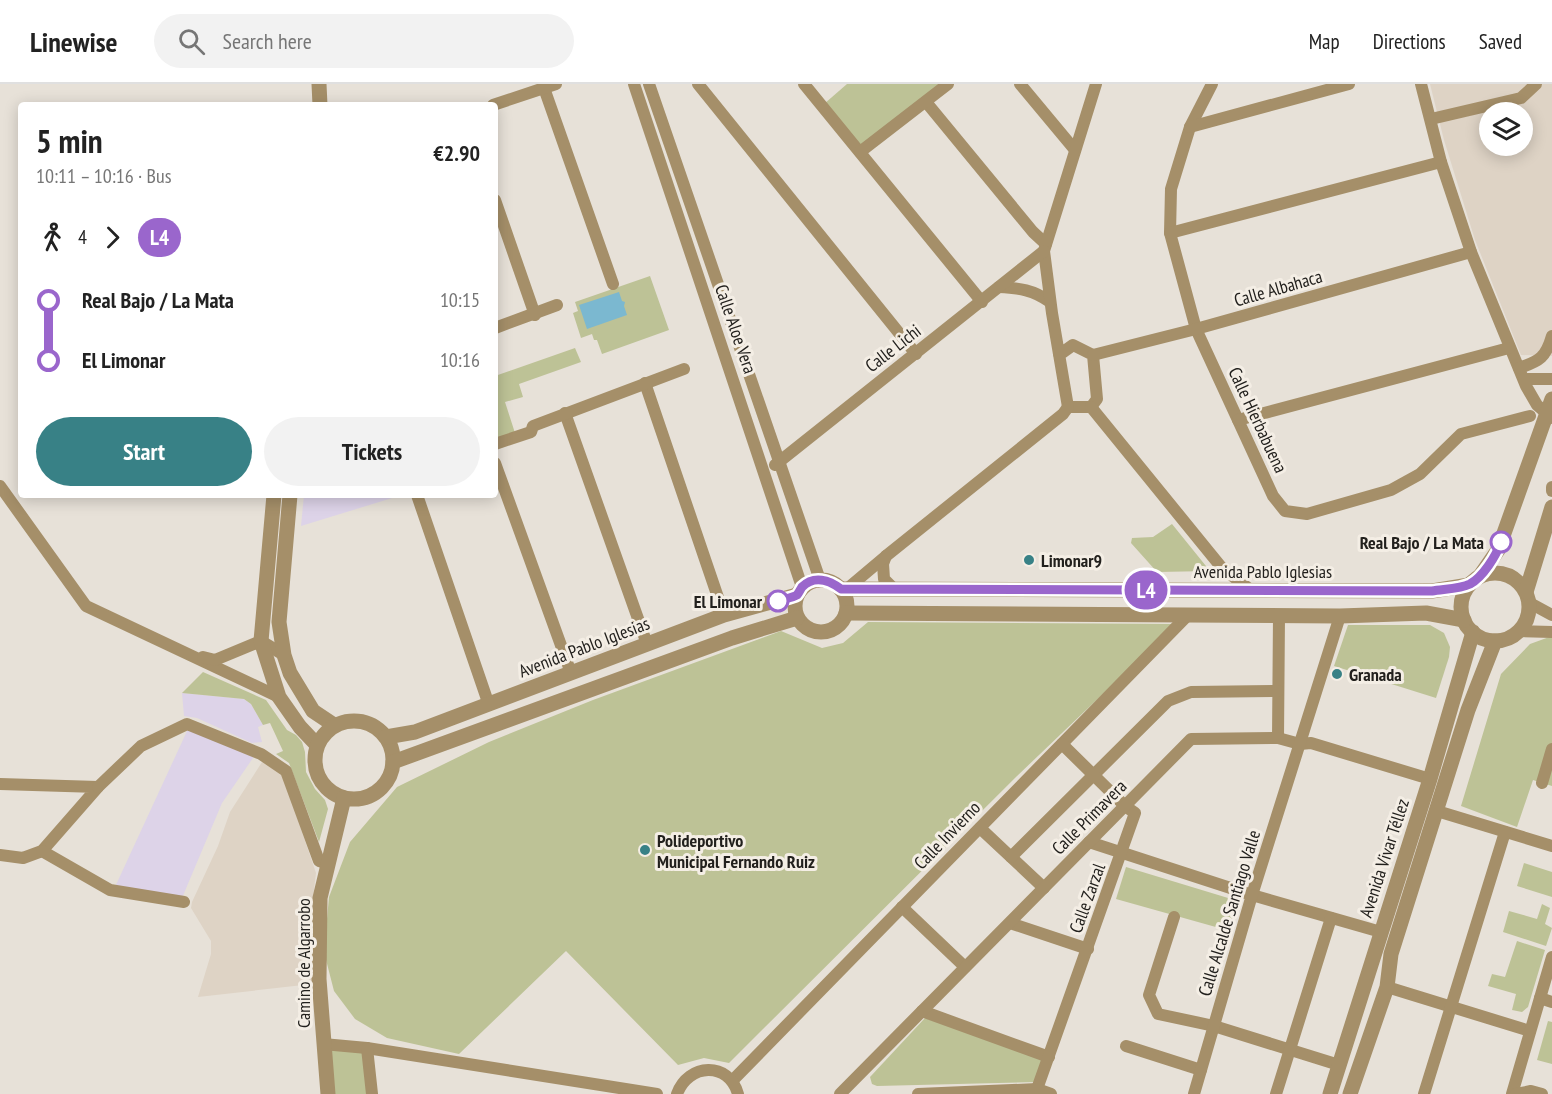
<!DOCTYPE html>
<html lang="en">
<head>
<meta charset="utf-8">
<style>
	body { margin:0; font-family:"PT Sans Narrow",sans-serif; background:#f2f2f2; color:#222; height:100vh; display:flex; flex-direction:column; font-size:22px; white-space:nowrap }
	* { box-sizing:border-box; margin:0 }
	p { font-size:20px; color:#767676 }
	.icon { flex:none; width:33px; height:33px; fill:none; stroke:currentColor; stroke-width:2; stroke-linecap:round; stroke-linejoin:round }
	.map { position:relative; flex:1; overflow:hidden }
	.drawer { position:absolute; left:18px; top:18px; width:480px; height:396px; display:flex; flex-direction:column; background:#fff; border-radius:6px; box-shadow:0 3px 15px #0003 }
	.drawer>* { flex:none }
	.badge { padding:0 12px; border-radius:20px; font-size:21px; line-height:39px }
	.tools { position:absolute; left:1479px; top:18px; display:grid; gap:12px }
	.tools a { display:grid; place-items:center; width:54px; height:54px; border-radius:50%; background:#fff; box-shadow:0 3px 15px #0003; font-size:30px }
	.map>.badge { position:absolute; translate:-50% -50%; box-shadow:0 0 0 3px #fff }
	.legs { display:flex; align-items:center; gap:9px; height:66px; padding:0 18px; font-size:20px }
	.legs p { margin-inline-start:auto }
	.overview { display:flex; align-items:center; justify-content:space-between; height:102px; padding:0 18px }
	h1 { font-size:33px; font-weight:800; line-height:45px }
	.action { display:flex; gap:12px; margin-top:auto; padding:12px 18px }
	.action a { flex:1; height:69px; border-radius:36px; background:#388186; color:#fff; font-size:24px; font-weight:800; line-height:69px; text-align:center }
	.action a+a { background:#f2f2f2; color:#222 }
	ul { padding:0 18px; list-style:none }
	li { display:flex; align-items:center; gap:21px; height:60px; font-size:22px }
	li i { display:grid; place-items:center; width:9px; height:100%; margin:0 8px; background:currentColor }
	li i::after { content:''; width:15px; height:15px; margin:-8px; border:4px solid; border-radius:50%; background:#fff }
	li p { margin-inline-start:auto }
	li:first-child i { background:linear-gradient(#0000 50%,currentColor 0) }
	li:last-child i { background:linear-gradient(currentColor 50%,#0000 0) }
	header { display:flex; align-items:center; gap:36px; box-sizing:border-box; height:84px; padding:0 30px; background:#fff; border-bottom:2px solid #e0e0e0 }
	header strong { font-size:28px }
	nav { display:flex; gap:33px; margin-inline-start:auto; font-size:21px }
	.search { width:420px; height:54px; background:#f2f2f2; display:flex; align-items:center; gap:15px; box-sizing:border-box; padding:0 21px; border-radius:33px; color:#767676; font-size:22px }
	.map>svg:first-child { display:block }
</style>
</head>
<body>
<header>
<strong>Linewise</strong>
<div class="search"><svg class="icon" aria-label="search" viewBox="0 0 24 24"><circle cx="10" cy="10" r="6"/><path d="M15 15l6 6"/></svg>Search here</div>
<nav><a>Map</a><a>Directions</a><a>Saved</a></nav>
</header>
<div class="map">
<svg width="1552" height="1010" viewBox="0 0 1552 1010">
	<rect width="100%" height="100%" fill="#e7e1d8"/>
	<g fill="#ded3c5" fill-rule="evenodd">
		<path d="M1430 0H1552V272L1521 271 1475 156 1444 56ZM1490 28H1522V62H1490Z"/>
		<polygon points="264,675 282,689 316,789 309,847 312,900 198,913 211,870 211,857 191,824 192,818 218,762 230,728"/>
	</g>
	<g fill="#ddd3e8">
		<polygon points="304,411 402,411 301,442"/>
		<polygon points="182,609 244,615 251,620 263,641 258,643 262,658 252,659 197,634 184,632"/>
		<polygon points="188,645 255,671 222,719 182,814 115,803"/>
	</g>
	<g fill="#bdc296">
		<polygon points="847,0 943,0 861,64 824,20"/>
		<polygon points="650,192 669,246 602,270 597,256 594,256 592,250 581,254 573,229 578,227 575,218"/>
		<polygon points="575,264 581,278 519,300 523,313 505,318 515,349 495,356 495,292"/>
		<polygon points="1172,440 1210,487 1157,488 1131,459 1132,454 1153,453"/>
		<polygon points="868,538 1176,540 1016,693 729,979 704,974 678,981 566,867 459,970 387,954 355,935 334,907 324,868 329,813 350,758 397,703 489,658 593,616 781,547 822,564 843,559"/>
		<polygon points="1348,541 1430,541 1444,549 1450,563 1449,573 1436,614 1334,582"/>
		<polygon points="1552,552 1552,702 1533,696 1517,743 1461,722 1501,590 1530,560"/>
		<polygon points="203,588 266,616 287,646 296,651 302,658 305,668 306,688 315,705 325,716 328,725 319,758 289,679 276,670 283,667 270,639 263,641 251,620 244,615 182,609"/>
		<polygon points="1524,779 1552,788 1552,813 1517,802"/>
		<polygon points="1126,783 1238,817 1230,847 1116,815"/>
		<polygon points="1542,820 1550,824 1545,840 1552,844 1546,862 1503,848 1509,827 1537,835"/>
		<polygon points="1517,857 1545,866 1528,923 1522,928 1512,926 1516,910 1488,902 1492,890 1505,893"/>
		<polygon points="925,934 1043,975 1036,998 877,1002 872,1000 870,993"/>
		<polygon points="1548,937 1552,938 1552,980 1537,976"/>
		<polygon points="325,963 365,967 369,1010 330,1010"/>
	</g>
	<polygon fill="#7bb8d0" points="619,208 622,217 625,218 624,222 627,231 587,245 579,221"/>
	<g fill="none" stroke-linecap="round" stroke-linejoin="round">
		<g stroke="#a58f69" stroke-width="12">
			<polyline points="634,0 802,503"/>
			<polyline points="649,0 820,496"/>
			<polyline points="698,0 916,270"/>
			<polyline points="804,0 982,218"/>
			<polyline points="1020,0 1075,66"/>
			<polyline points="1212,0 1190,43 1171,105 1170,149 1196,245 1273,412 1285,427 1307,430 1391,406 1420,390 1461,350 1530,332"/>
			<polyline points="1421,0 1441,78 1471,168 1526,302 1537,321 1552,334"/>
			<polyline points="544,4 613,200"/>
			<polyline points="926,18 1033,148 1046,160"/>
			<polyline points="493,21 556,0"/>
			<polyline points="1431,35 1521,14 1536,0"/>
			<polyline points="1190,43 1349,0"/>
			<polyline points="860,68 948,0"/>
			<polyline points="495,116 535,231"/>
			<polyline points="1170,149 1441,78"/>
			<path d="M999 203C1019 204 1034 206 1050 218"/>
			<polyline points="495,244 557,221"/>
			<polyline points="1059,271 1073,261 1093,271 1097,315 1091,323 1068,323 1052,229 1044,167 1096,0"/>
			<polyline points="1093,271 1196,245 1471,168"/>
			<path d="M1519 284C1540 277 1546 273 1552 252"/>
			<polyline points="1524,295 1552,295"/>
			<polyline points="645,299 724,531"/>
			<polyline points="1091,323 1222,484 1252,507"/>
			<polyline points="565,329 647,560"/>
			<polyline points="1238,336 1509,264"/>
			<polyline points="495,360 531,348 533,342 684,285"/>
			<polyline points="495,379 571,589"/>
			<polyline points="775,381 1044,167"/>
			<polyline points="0,402 86,522 279,613"/>
			<polyline points="1552,403 1552,407"/>
			<polyline points="417,411 489,621"/>
			<polyline points="886,472 883,480 884,495 894,505"/>
			<polyline points="848,504 886,472 1063,330 1068,323"/>
			<polyline points="1528,518 1552,531"/>
			<polyline points="1519,547 1552,548"/>
			<polyline points="203,573 215,576 261,557 284,571"/>
			<polyline points="1278,654 1279,532"/>
			<polyline points="1542,699 1552,665"/>
			<polyline points="0,700 98,703 42,767 23,774 0,771"/>
			<polyline points="98,703 141,662 187,640 261,670 286,687 319,777 329,780"/>
			<polyline points="1437,727 1552,762"/>
			<polyline points="980,744 1044,804"/>
			<polyline points="1089,758 1252,811 1381,848"/>
			<polyline points="42,767 110,806 184,818"/>
			<polyline points="1011,773 1168,617 1191,608 1278,607"/>
			<polyline points="902,823 965,883"/>
			<polyline points="1174,833 1149,911 1158,930 1214,942 1339,981"/>
			<polyline points="1010,839 1088,865"/>
			<polyline points="1387,903 1530,947"/>
			<polyline points="1540,914 1552,918"/>
			<polyline points="922,927 1049,973"/>
			<polyline points="323,960 367,964 657,1010"/>
			<polyline points="1126,962 1201,986"/>
			<polyline points="367,964 372,1010"/>
			<polyline points="732,997 1188,531"/>
			<polyline points="1037,1005 1135,729 1125,722 1062,660"/>
			<path d="M677 1010C688 979 729 977 738 1010"/>
			<polyline points="840,1010 1191,655 1278,654 1300,660 1311,659 1430,695"/>
			<polyline points="918,1010 1037,1005 1051,1010"/>
			<polyline points="1194,1010 1252,811 1340,532"/>
			<polyline points="1276,1010 1331,834"/>
			<polyline points="1424,1010 1505,748"/>
			<polyline points="1512,1010 1552,873"/>
			<polyline points="1516,1010 1531,1007 1542,1010"/>
		</g>
		<g stroke="#a58f69" stroke-width="15">
			<polyline points="319,0 320,21"/>
			<polyline points="274,411 261,557 279,613 300,643 317,661"/>
			<polyline points="290,411 279,538 284,571 290,589 313,627 334,641"/>
			<circle cx="1495" cy="523" r="34"/>
			<polyline points="1480,492 1498,466 1552,315"/>
			<circle cx="821" cy="522" r="26"/>
			<polyline points="841,505 1432,507 1469,501"/>
			<polyline points="1526,508 1552,423"/>
			<polyline points="846,529 1340,532 1426,529 1464,536"/>
			<circle cx="354" cy="676" r="39"/>
			<polyline points="386,653 415,648 724,531 797,511"/>
			<polyline points="393,678 732,554 797,534"/>
			<polyline points="328,1010 319,895 320,814 344,714"/>
			<polyline points="1330,1010 1430,695 1473,548"/>
			<polyline points="1350,1010 1387,903 1391,870 1468,626 1495,557"/>
		</g>
	</g>
	<g fill="none" stroke-linecap="round" stroke-linejoin="round">
		<g stroke="#fff" stroke-width="14">
			<path id="line-1" d="M778 517C783 515 792 514 797 511 799 509 800 506 802 503 814 491 829 496 841 505L1432 507C1443 505 1460 505 1470 500 1483 493 1496 472 1501 458"/>
		</g>
		<use href="#line-1" stroke="#9a66cc" stroke-width="9"/>
	</g>
	<g fill="#fff" stroke="#9a66cc" stroke-width="3">
		<circle cx="1501" cy="458" r="10"/>
		<circle cx="778" cy="517" r="10"/>
	</g>
	<g fill="#388186" stroke="#f4eee5" stroke-width="2">
		<circle cx="1029" cy="476" r="6"/>
		<circle cx="1337" cy="590" r="6"/>
		<circle cx="645" cy="766" r="6"/>
	</g>
	<g text-anchor="middle" dominant-baseline="central" stroke-width="6" stroke-linejoin="round" paint-order="stroke">
		<g font-size="18" fill="#22201d" stroke="#f4eee5">
			<text transform="translate(1278 204) rotate(-16)">Calle Albahaca</text>
			<text transform="translate(736 245) rotate(71)">Calle Aloe Vera</text>
			<text transform="translate(893 264) rotate(-38)">Calle Lichi</text>
			<text transform="translate(1258 336) rotate(65)">Calle Hierbabuena</text>
			<text x="1263" y="487">Avenida Pablo Iglesias</text>
			<text transform="translate(584 563) rotate(-21)">Avenida Pablo Iglesias</text>
			<text transform="translate(1089 733) rotate(-45)">Calle Primavera</text>
			<text transform="translate(947 751) rotate(-46)">Calle Invierno</text>
			<text transform="translate(1384 774) rotate(-72)">Avenida Vivar Téllez</text>
			<text transform="translate(1087 814) rotate(-70)">Calle Zarzal</text>
			<text transform="translate(1229 829) rotate(-73)">Calle Alcalde Santiago Valle</text>
			<text transform="translate(303 879) rotate(-90)">Camino de Algarrobo</text>
		</g>
		<g font-size="18" font-weight="bold" fill="#22201d" stroke="#f4eee5" text-anchor="end">
			<text x="1484" y="458">Real Bajo / La Mata</text>
			<text x="762" y="517">El Limonar</text>
		</g>
		<g font-size="18" font-weight="bold" fill="#22201d" stroke="#f4eee5" text-anchor="start">
			<text x="1041" y="476">Limonar9</text>
			<text x="1349" y="590">Granada</text>
			<text x="657" y="756">Polideportivo<tspan x="657" dy="21">Municipal Fernando Ruiz</tspan></text>
		</g>
	</g>
</svg>
<div class="tools">
<a><svg class="icon" aria-label="layers" viewBox="0 0 24 24"><path d="M12 4l9 5-9 5-9-5zM3 14l9 5 9-5"/></svg></a>
</div>
<b class="badge" style="left:1146px;top:506px;background:#9a66cc;color:#fff">L4</b>
<section class="drawer">
<div class="overview"><div><h1>5 min</h1><p>10:11 – 10:16 · Bus</p></div><b>€2.90</b></div>
<div class="legs"><svg class="icon" aria-label="walk" viewBox="0 0 24 24"><circle cx="13" cy="4" r="2"/><path d="M13 8l-2 6 4 7M11 14l-3 7M7 12l3-4h3l4 4"/></svg>4<svg class="icon" aria-label="forward" viewBox="0 0 24 24"><path d="M9 5l7 7-7 7"/></svg><b class="badge" style="background:#9a66cc;color:#fff">L4</b></div>
<ul>
<li><i style="color:#9a66cc"></i><b>Real Bajo / La Mata</b><p>10:15</p></li>
<li><i style="color:#9a66cc"></i><b>El Limonar</b><p>10:16</p></li>
</ul>
<div class="action"><a>Start</a><a>Tickets</a></div>
</section>
</div>
</body>
</html>
